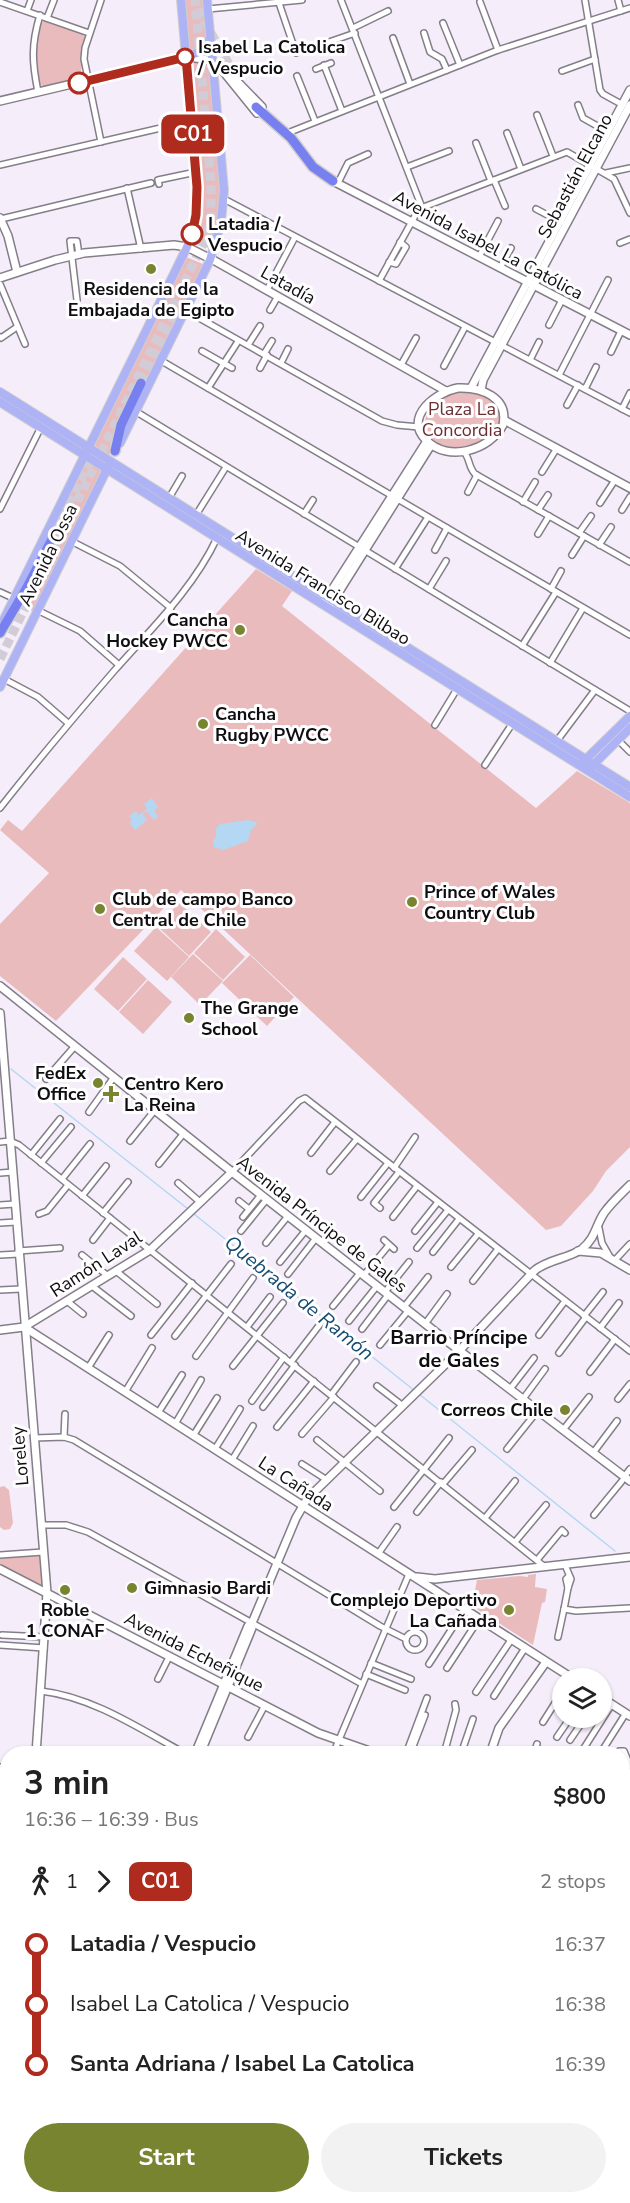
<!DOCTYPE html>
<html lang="en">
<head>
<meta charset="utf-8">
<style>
	body { margin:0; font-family:"Nunito Sans",sans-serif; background:#f2f2f2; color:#222; height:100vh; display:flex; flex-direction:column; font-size:22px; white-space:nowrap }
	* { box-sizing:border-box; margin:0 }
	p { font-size:20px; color:#767676 }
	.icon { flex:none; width:33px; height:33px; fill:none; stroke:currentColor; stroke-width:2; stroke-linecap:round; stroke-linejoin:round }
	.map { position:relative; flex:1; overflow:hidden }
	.side { position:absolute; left:0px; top:1746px; width:630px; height:458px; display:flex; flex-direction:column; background:#fff; border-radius:24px 24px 0 0; box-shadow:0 2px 4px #0004 }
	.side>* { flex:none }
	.badge { padding:0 12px; border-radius:9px; font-size:21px; line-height:39px }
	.buttons { position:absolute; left:552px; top:1668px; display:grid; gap:12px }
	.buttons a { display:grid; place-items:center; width:60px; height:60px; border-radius:50%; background:#fff; box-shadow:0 2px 4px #0004; font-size:30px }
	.map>.badge { position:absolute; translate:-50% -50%; box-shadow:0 0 0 3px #fff }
	.legs { display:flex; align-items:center; gap:9px; height:66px; padding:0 24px; font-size:20px }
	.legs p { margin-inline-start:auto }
	.head { display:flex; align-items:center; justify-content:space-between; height:102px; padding:0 24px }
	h1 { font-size:33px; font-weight:700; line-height:45px }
	.button { display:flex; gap:12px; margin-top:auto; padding:12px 24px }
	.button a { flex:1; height:69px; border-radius:36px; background:#798431; color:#fff; font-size:24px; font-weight:700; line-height:69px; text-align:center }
	.button a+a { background:#f2f2f2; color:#222 }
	ul { padding:0 24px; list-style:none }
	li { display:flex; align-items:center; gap:21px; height:60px; font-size:22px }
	li i { display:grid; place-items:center; width:9px; height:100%; margin:0 8px; background:currentColor }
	li i::after { content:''; width:15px; height:15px; margin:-8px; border:4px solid; border-radius:50%; background:#fff }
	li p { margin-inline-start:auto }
	li:first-child i { background:linear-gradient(#0000 50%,currentColor 0) }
	li:last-child i { background:linear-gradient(currentColor 50%,#0000 0) }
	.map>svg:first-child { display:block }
</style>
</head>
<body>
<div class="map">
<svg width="630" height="2203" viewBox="0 0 630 2203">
	<rect width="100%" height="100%" fill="#f5eefa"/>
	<g fill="#eabbbc">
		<polygon points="184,0 204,0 220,193 219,213 210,249 194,240 200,217 201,195"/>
		<path d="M46 20 85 36C82 47 83 72 79 78L43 86 38 83C35 62 36 44 41 23Z"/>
		<polygon points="186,257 203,264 109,456 94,445"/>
		<path d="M458 393C509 388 515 437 468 446 418 456 408 403 458 393Z"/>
		<path d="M86 462 100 469 101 472 33 611 21 605C32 555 63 507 86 462Z"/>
		<polygon points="256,569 292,591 282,606 536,808 577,771 630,803 630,1147 606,1171 593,1191 561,1226 546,1230 181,890 56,1021 0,976 0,924 49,873 0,830 8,820 22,831"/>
		<polygon points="179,903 211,932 189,956 157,926"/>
		<polygon points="156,927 189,957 167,981 134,951"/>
		<polygon points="216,929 245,957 223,980 194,953"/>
		<polygon points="193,954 223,981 200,1005 171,977"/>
		<polygon points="250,955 294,997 267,1026 222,983"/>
		<polygon points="123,957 147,979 118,1011 94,989"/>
		<polygon points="148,980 172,1002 143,1034 119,1012"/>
		<polygon points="4,1486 9,1490 13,1523 10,1529 4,1530 0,1527 0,1487"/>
		<polygon points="41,1554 43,1586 0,1565 0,1557"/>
		<polygon points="536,1574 535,1587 547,1589 545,1602 542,1603 533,1645 472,1606 477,1580 520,1576 528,1577 528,1575"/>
		<polygon points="0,1808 7,1835 7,1881 0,1852"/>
	</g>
	<g fill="#b4d7f4">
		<polygon points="152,798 158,807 154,810 158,817 154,820 146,811 143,814 147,820 135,830 129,822 132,820 129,816 136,811 139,815 147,809 144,804"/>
		<polygon points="248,820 256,822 257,824 251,830 248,841 223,850 214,847 213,841 216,837 216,829 220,824"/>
	</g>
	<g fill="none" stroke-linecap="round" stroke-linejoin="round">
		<g stroke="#b4d7f4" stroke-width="1.5">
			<polyline points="11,1069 188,1209"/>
			<polyline points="194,1214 415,1391"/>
			<polyline points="419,1394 615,1551"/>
		</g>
		<g stroke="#d2ccd7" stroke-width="9" stroke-dasharray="9 4.5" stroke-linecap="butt">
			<polyline points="200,8 204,21 240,83"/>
			<polyline points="141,382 159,352 175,314"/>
			<polyline points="51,541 94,453"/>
			<polyline points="0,659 207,236 211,214 211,184 195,0"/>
		</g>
		<g stroke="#847e89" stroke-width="8">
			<g id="street">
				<polyline points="101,0 85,48 84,59 101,142"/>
				<polyline points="341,0 421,205 379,281"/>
				<polyline points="585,0 600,90 603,94 623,105"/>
				<polyline points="618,0 621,11"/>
				<polyline points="0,2 89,33"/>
				<polyline points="480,2 498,50"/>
				<polyline points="279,3 296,53"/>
				<polyline points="208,9 302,0"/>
				<polyline points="27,11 31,0"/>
				<polyline points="47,18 54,0"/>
				<polyline points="443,23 460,65"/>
				<polyline points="353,28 388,11"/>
				<polyline points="424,33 430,52 442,59 447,70"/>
				<polyline points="393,38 410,84"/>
				<polyline points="326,43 355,33"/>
				<polyline points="324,65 342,111"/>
				<polyline points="316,69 331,63"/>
				<polyline points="562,71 595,59"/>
				<polyline points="297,76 315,121"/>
				<path d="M38 92C32 62 31 45 40 15"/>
				<polyline points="578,105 583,118 608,132"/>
				<polyline points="537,115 553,156"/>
				<polyline points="290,132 498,50 630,8"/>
				<polyline points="507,133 521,169"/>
				<polyline points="476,143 491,181"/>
				<polyline points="0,165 217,115"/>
				<polyline points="407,167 449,151"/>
				<polyline points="606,173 630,168"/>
				<polyline points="494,180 505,206"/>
				<polyline points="338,183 348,163 368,154"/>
				<polyline points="159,184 158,180 196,172"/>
				<polyline points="127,188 141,249"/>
				<polyline points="224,199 630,413"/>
				<polyline points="421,208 567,152 614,179 630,213"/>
				<polyline points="536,209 561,222"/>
				<polyline points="1,219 151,183"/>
				<polyline points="620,243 630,239"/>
				<polyline points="479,257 498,221"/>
				<polyline points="389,262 396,264 406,247 400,242"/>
				<polyline points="500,268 511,248"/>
				<polyline points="0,284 25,344"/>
				<polyline points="267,290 295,237"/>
				<polyline points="77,300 70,241 77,241 79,255"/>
				<polyline points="185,310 382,421 397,425 419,427"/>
				<polyline points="270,310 278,296"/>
				<polyline points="549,325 562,300"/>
				<polyline points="0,337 1,338 17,327"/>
				<polyline points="248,345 260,326"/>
				<polyline points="202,351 232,368"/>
				<polyline points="611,352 621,331"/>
				<polyline points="264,354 272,341"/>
				<polyline points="160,360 630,635"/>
				<polyline points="530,360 539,342"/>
				<polyline points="281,363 288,349"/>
				<polyline points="401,365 416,338"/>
				<polyline points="444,366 465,327"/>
				<polyline points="260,368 267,355"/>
				<polyline points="559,375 608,280"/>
				<polyline points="208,388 237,343"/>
				<polyline points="585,389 596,367"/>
				<polyline points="567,405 578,385"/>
				<polyline points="622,409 630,393"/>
				<polyline points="135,411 630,711"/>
				<path d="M463 451C470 457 468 467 475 474L630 562"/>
				<polyline points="542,472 557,448"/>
				<polyline points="468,492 477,475"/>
				<polyline points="169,498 182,476"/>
				<polyline points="523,502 535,482"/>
				<polyline points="600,503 615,480"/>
				<polyline points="0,509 41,427"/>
				<polyline points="538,510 548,495"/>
				<polyline points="622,510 630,497"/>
				<polyline points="304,514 313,500"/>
				<polyline points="196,515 226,467"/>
				<polyline points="579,533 591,516"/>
				<polyline points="538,534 549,516"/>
				<polyline points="71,541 120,566 171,608"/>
				<polyline points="599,545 611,527"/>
				<polyline points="435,550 447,528"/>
				<polyline points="572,555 584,536"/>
				<polyline points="395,569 428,517"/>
				<polyline points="429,589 446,561"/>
				<polyline points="551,589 561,571"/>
				<polyline points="0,592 13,598"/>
				<polyline points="37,610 80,631 119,665"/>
				<polyline points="522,646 556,592"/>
				<polyline points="550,663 583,608"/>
				<polyline points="4,679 38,697 68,723"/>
				<polyline points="435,725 457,689"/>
				<polyline points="618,740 630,752"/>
				<polyline points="556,742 595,690"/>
				<polyline points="485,765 512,724"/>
				<path d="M0 808C37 761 75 716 114 671 151 629 193 589 217 538"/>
				<polyline points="46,1079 75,1046"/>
				<polyline points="89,1112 114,1077"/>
				<polyline points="130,1141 155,1110"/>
				<polyline points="0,1142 10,1141 19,1145 545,1567"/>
				<polyline points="311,1153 335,1122"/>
				<polyline points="31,1155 60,1119"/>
				<polyline points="41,1163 71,1127"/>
				<polyline points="159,1164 184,1133"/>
				<polyline points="394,1168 415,1137"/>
				<polyline points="330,1171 357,1139"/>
				<polyline points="232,1172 299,1101 305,1098 630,1351"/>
				<polyline points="0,1173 13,1172"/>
				<polyline points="62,1179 90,1144"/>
				<polyline points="178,1183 200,1202"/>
				<polyline points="82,1196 106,1166"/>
				<polyline points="361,1197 388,1163"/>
				<polyline points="239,1201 249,1209"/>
				<polyline points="0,1205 15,1204"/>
				<polyline points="380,1208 374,1203 399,1172"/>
				<polyline points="103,1213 128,1182"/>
				<polyline points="39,1214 47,1211 68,1185"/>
				<polyline points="243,1217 261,1195"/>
				<polyline points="393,1217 417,1186"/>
				<polyline points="0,1223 16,1222"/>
				<polyline points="599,1228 602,1243 610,1257"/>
				<polyline points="241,1231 267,1199"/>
				<polyline points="415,1231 438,1202"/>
				<polyline points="93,1240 110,1218"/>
				<polyline points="384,1240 394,1249"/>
				<polyline points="266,1243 288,1216"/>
				<polyline points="417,1248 448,1210"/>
				<polyline points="18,1251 60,1248"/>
				<polyline points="433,1252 459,1219"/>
				<polyline points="0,1255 19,1254"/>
				<polyline points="82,1255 108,1276"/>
				<polyline points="615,1260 630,1244"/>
				<polyline points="280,1262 306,1230"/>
				<polyline points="451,1267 478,1234"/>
				<polyline points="116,1271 157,1304"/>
				<polyline points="288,1274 316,1238"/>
				<polyline points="364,1275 389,1245"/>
				<polyline points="473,1281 498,1249"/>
				<polyline points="92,1286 131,1316"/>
				<polyline points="0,1290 21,1289"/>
				<polyline points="385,1292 409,1262"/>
				<polyline points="67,1301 83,1314"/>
				<polyline points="333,1306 360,1273"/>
				<polyline points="404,1307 428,1277"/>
				<polyline points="584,1316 603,1292"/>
				<polyline points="349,1321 377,1286"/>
				<polyline points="425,1324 447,1294"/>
				<polyline points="247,1327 270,1297"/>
				<polyline points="600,1328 619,1303"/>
				<polyline points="362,1329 388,1295"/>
				<polyline points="151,1335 192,1283"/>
				<polyline points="539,1335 565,1301"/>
				<polyline points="175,1336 231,1264"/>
				<polyline points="380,1345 408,1311"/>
				<polyline points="559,1353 586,1317"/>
				<polyline points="196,1356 253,1278"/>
				<polyline points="291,1362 321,1323"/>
				<polyline points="233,1366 283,1303"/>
				<polyline points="88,1368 109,1335"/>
				<polyline points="590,1372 615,1339"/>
				<polyline points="377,1386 403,1406"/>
				<polyline points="510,1389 534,1358"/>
				<polyline points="125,1392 152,1348"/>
				<polyline points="331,1395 356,1362"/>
				<polyline points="523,1399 545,1369"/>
				<polyline points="618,1399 630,1384"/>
				<polyline points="252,1401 284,1357"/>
				<polyline points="263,1407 295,1365"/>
				<polyline points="158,1413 182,1375"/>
				<polyline points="175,1424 201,1380"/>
				<polyline points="277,1427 314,1381"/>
				<polyline points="563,1430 589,1397"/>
				<polyline points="302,1434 334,1397"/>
				<polyline points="193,1436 217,1398"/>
				<polyline points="64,1437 65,1414"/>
				<polyline points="34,1438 64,1437 74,1440 380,1626 406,1639"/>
				<polyline points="317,1440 380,1491"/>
				<polyline points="215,1449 240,1409"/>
				<polyline points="507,1449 535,1414"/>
				<polyline points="593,1453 617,1421"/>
				<polyline points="232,1460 253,1426"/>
				<polyline points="302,1464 327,1480"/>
				<polyline points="624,1477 630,1469"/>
				<polyline points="443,1484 472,1450"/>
				<polyline points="394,1507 449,1438"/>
				<polyline points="417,1512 441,1482"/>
				<polyline points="594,1515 622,1481"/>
				<polyline points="485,1518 515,1481"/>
				<polyline points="41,1525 66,1525 88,1532 362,1684"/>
				<polyline points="515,1542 546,1505"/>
				<polyline points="378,1554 397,1527"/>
				<polyline points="0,1555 43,1552"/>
				<polyline points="537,1560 562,1530 565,1533"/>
				<polyline points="565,1565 571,1579 568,1588"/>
				<polyline points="569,1576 566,1579 568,1588 564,1609 576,1611 630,1608"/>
				<circle cx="415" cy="1641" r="9"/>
				<polyline points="2,1635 45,1637"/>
				<polyline points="558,1637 564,1609"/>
				<polyline points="0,1645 44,1648"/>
				<polyline points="371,1663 411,1679"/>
				<polyline points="429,1664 464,1610"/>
				<polyline points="447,1668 479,1619"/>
				<polyline points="366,1674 405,1690"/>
				<polyline points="158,1679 169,1657"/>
				<path d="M41 1691C93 1697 140 1729 186 1754"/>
				<polyline points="476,1692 511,1640"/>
				<polyline points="494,1696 525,1648"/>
				<polyline points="543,1722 562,1692"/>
				<polyline points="248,1737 265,1705"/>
				<polyline points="557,1737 570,1718"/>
				<polyline points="570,1740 585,1718"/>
				<polyline points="584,1748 612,1704"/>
				<polyline points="333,1754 409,1574"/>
				<polyline points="406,1754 427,1698"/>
				<polyline points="410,1754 425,1715"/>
				<polyline points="444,1754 456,1710 455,1704"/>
				<polyline points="461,1754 473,1719"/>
				<polyline points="534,1754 537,1744"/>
				<polyline points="600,1754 626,1713"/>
				<polyline points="617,1754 619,1751 624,1751 630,1766"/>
				<polyline points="622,1773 630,1773"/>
				<polyline points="622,1788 630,1789"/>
				<polyline points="622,1915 630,1916"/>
				<polyline points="0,1923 8,1926"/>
				<polyline points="0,1972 8,1973"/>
				<polyline points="0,2082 7,2067"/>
				<polyline points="622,2083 630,2086"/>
				<polyline points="622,2126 630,2129"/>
				<polyline points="215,2196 218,2203"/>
				<polyline points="399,2196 414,2203"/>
				<polyline points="513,2196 528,2203"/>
				<polyline points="334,2203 337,2196"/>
				<polyline points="377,2203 381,2196"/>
				<polyline points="420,2203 423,2196"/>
			</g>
		</g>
		<g stroke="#847e89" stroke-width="10">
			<g id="secondary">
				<polyline points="219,66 257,113"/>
				<polyline points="228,72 262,107"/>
				<polyline points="0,101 186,57 204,59 216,64"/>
				<polyline points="331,180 630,335"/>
				<polyline points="0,218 8,236 17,272"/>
				<polyline points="0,278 55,260 84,253 174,245 187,247 215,261 446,391"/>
				<path d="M458 388C481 387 509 397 503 425 490 450 448 463 426 440 403 417 436 392 458 388Z"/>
				<polyline points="471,388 630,90"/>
				<polyline points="481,390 483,380 630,105"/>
				<polyline points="504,420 630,488"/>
				<polyline points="323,604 427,441"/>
				<polyline points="330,606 431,445"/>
				<polyline points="0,986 232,1172 456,1348 630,1481"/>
				<polyline points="0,1013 47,1593 36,1754"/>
				<polyline points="578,1251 601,1253 630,1270"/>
				<polyline points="24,1327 150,1250 232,1172"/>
				<polyline points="0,1330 24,1327 572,1678"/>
				<polyline points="0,1569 318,1733 378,1754"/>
				<polyline points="417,1577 435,1579 630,1557"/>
				<polyline points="602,1698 630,1716"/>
				<path d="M195 1754 248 1626 252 1623 296 1518 307 1499 459 1351 534 1271C548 1259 568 1259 582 1249 596 1237 595 1227 604 1213 611 1203 621 1194 630 1185"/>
				<polyline points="200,1754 252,1628 252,1623"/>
				<polyline points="490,1754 499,1728 546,1662"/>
				<polyline points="0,1768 8,1769"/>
				<polyline points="622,1824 630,1826"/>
				<polyline points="0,1870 8,1900"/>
				<polyline points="622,1998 630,2001"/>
				<polyline points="622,2192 630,2180"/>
				<polyline points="36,2196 36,2203"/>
				<polyline points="97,2196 98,2203"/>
				<polyline points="162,2203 176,2196"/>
				<polyline points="293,2203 297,2196"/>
				<polyline points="615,2203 620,2196"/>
			</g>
		</g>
		<g stroke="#cfcfcf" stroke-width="10">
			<g id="primary">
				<polyline points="186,57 199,52 210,39"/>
				<polyline points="0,392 630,787"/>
				<polyline points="0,402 630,797"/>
				<polyline points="120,443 210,260 221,222 224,190 207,0"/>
				<polyline points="0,627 147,329 187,247 194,225 197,203 196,172 181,0"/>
				<polyline points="0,687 108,467"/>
				<polyline points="583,762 630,716"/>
				<polyline points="591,767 630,728"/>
			</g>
		</g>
		<g stroke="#cfcfcf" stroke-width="12">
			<g id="highway">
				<polyline points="256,107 291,138 313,167 333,181"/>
				<polyline points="115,451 121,425 141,383"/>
				<polyline points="0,633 26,589 51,541"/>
			</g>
		</g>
		<use href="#street" stroke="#fff" stroke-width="5"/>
		<use href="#secondary" stroke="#fff" stroke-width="7"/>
		<use href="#primary" stroke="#adb3f5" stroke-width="8"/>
		<use href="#highway" stroke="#7780ee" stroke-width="9"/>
	</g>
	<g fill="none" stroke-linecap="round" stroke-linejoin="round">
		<g stroke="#fff" stroke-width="14">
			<polyline id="line-1" points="79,83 186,57 197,187 196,215 192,234"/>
		</g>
		<use href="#line-1" stroke="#af2b1e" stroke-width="9"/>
	</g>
	<g fill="#fff" stroke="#af2b1e" stroke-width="3">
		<circle cx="185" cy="57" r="8"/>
		<circle cx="79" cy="83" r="10"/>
		<circle cx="192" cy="234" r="10"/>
	</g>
	<g fill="#798431" stroke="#fefefe" stroke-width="2">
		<circle cx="151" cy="269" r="6"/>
		<circle cx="240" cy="630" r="6"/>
		<circle cx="203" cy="724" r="6"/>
		<circle cx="412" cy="902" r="6"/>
		<circle cx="100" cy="909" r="6"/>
		<circle cx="189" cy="1018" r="6"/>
		<circle cx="98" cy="1083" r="6"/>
		<path d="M108 1085h6v6h6v6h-6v6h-6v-6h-6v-6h6z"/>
		<circle cx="565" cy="1410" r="6"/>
		<circle cx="132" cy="1588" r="6"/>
		<circle cx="65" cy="1590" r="6"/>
		<circle cx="509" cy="1610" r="6"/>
	</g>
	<g text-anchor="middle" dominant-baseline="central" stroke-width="6" stroke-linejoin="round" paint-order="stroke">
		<g font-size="18" font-weight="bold" fill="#0f0d11" stroke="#fefefe" text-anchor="start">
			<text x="198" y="47">Isabel La Catolica<tspan x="198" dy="21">/ Vespucio</tspan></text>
			<text x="208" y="224">Latadia /<tspan x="208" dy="21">Vespucio</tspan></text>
		</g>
		<g font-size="18" fill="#0f0d11" stroke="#fefefe">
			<text transform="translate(575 176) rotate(-62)">Sebastián Elcano</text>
			<text transform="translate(488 245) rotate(28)">Avenida Isabel La Católica</text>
			<text transform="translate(288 285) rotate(29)">Latadía</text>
			<text transform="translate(48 555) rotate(-64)">Avenida Ossa</text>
			<text transform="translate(323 587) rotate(32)">Avenida Francisco Bilbao</text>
			<text transform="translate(322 1224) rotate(38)">Avenida Príncipe de Gales</text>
			<text transform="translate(96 1264) rotate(-33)">Ramón Laval</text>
			<text transform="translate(20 1456) rotate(-95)">Loreley</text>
			<text transform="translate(296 1484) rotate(33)">La Cañada</text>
			<text transform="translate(194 1652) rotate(27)">Avenida Echeñique</text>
		</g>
		<g font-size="18" font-weight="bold" fill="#0f0d11" stroke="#fefefe" text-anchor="start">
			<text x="151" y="289" text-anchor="middle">Residencia de la<tspan x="151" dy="21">Embajada de Egipto</tspan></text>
			<text x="228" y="620" text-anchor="end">Cancha<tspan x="228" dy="21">Hockey PWCC</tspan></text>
			<text x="215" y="714">Cancha<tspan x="215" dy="21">Rugby PWCC</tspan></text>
			<text x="424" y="892">Prince of Wales<tspan x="424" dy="21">Country Club</tspan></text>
			<text x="112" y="899">Club de campo Banco<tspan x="112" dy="21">Central de Chile</tspan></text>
			<text x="201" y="1008">The Grange<tspan x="201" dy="21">School</tspan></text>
			<text x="86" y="1073" text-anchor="end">FedEx<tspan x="86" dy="21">Office</tspan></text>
			<text x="124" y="1084">Centro Kero<tspan x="124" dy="21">La Reina</tspan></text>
			<text x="553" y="1410" text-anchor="end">Correos Chile</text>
			<text x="144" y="1588">Gimnasio Bardi</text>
			<text x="497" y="1600" text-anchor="end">Complejo Deportivo<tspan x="497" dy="21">La Cañada</tspan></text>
			<text x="65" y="1610" text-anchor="middle">Roble<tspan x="65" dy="21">1 CONAF</tspan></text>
		</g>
		<g font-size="18" fill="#6a2e33" stroke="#fefefe">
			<text x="462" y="409">Plaza La<tspan x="462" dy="21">Concordia</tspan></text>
		</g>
		<g font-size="20" font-style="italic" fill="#164c72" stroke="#fefefe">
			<text transform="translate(299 1298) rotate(39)">Quebrada de Ramón</text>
		</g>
		<g font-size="20" font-weight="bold" fill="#0f0d11" stroke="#fefefe">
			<text x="459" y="1337">Barrio Príncipe<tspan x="459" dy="23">de Gales</tspan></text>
		</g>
	</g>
</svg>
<div class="buttons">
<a><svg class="icon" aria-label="layers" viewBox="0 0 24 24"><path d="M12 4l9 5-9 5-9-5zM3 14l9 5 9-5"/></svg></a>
</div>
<b class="badge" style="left:193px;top:134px;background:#af2b1e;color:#fff">C01</b>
<section class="side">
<div class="head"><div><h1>3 min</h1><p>16:36 – 16:39 · Bus</p></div><b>$800</b></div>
<div class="legs"><svg class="icon" aria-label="walk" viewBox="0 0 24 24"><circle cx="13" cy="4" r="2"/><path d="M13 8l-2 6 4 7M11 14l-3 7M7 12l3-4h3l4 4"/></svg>1<svg class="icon" aria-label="forward" viewBox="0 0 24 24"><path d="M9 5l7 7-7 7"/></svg><b class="badge" style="background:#af2b1e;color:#fff">C01</b><p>2 stops</p></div>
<ul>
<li><i style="color:#af2b1e"></i><b>Latadia / Vespucio</b><p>16:37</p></li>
<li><i style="color:#af2b1e"></i><span>Isabel La Catolica / Vespucio</span><p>16:38</p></li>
<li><i style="color:#af2b1e"></i><b>Santa Adriana / Isabel La Catolica</b><p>16:39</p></li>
</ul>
<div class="button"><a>Start</a><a>Tickets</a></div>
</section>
</div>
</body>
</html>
